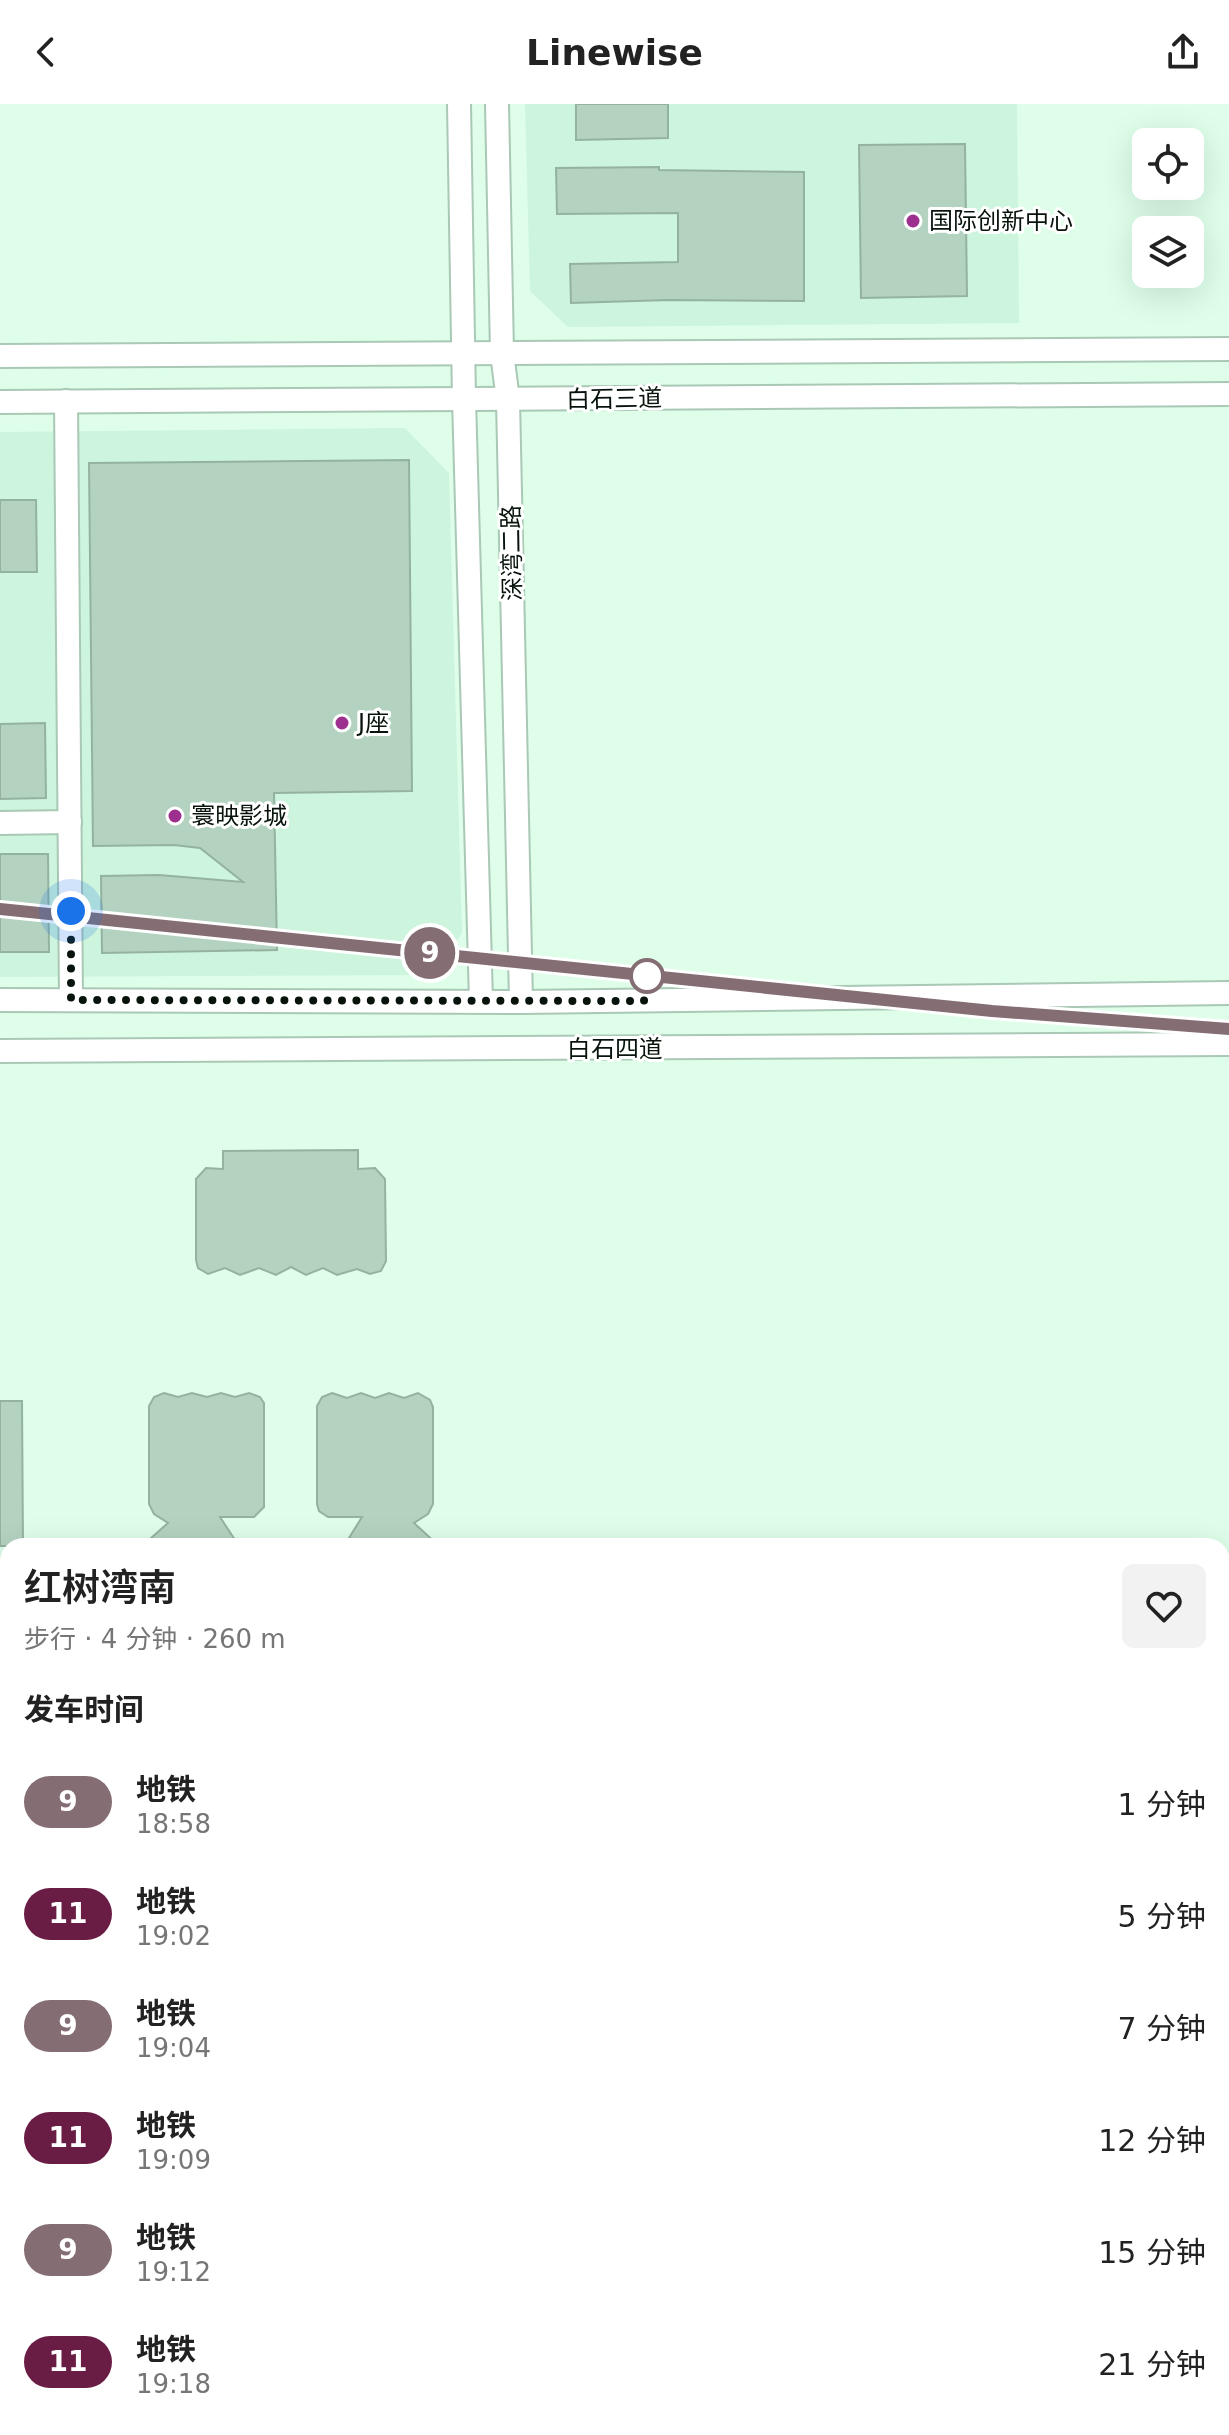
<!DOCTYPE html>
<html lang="zh">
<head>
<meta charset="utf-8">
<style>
	body { margin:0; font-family:"DejaVu Sans","Noto Sans SC",sans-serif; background:#f2f2f2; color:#222; height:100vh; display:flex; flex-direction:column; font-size:30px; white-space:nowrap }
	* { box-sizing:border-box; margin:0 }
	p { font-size:26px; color:#767676 }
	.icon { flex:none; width:44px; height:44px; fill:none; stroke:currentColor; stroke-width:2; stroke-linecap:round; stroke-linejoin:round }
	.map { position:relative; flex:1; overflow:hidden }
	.panel { position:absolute; left:0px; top:1434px; width:1230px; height:898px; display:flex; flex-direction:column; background:#fff; border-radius:24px 24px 0 0; box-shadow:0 8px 32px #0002 }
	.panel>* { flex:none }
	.badge { padding:0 16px; border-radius:26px; font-size:28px; line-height:52px }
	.tools { position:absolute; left:1132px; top:24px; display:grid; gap:16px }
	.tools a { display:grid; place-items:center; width:72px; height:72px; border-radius:12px; background:#fff; box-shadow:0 8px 32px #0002; font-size:40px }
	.you { position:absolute; width:40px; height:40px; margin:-20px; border:6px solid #fff; border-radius:50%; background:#1a73e8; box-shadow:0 0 0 12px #1a73e833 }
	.map>.badge { position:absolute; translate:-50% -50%; box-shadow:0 0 0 4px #fff }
	h2 { padding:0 24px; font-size:30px; line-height:72px }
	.round { display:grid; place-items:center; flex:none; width:84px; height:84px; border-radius:12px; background:#f2f2f2 }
	.summary { display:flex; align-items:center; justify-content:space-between; height:136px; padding:0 24px }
	h1 { font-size:38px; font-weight:600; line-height:60px }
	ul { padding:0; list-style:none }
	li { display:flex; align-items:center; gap:24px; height:112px; padding:0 24px }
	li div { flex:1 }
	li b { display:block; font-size:30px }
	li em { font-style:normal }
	li .badge { min-width:88px; font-weight:700; text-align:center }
	header { display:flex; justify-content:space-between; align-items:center; height:104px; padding:0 24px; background:#fff; font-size:36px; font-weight:600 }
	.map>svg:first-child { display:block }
</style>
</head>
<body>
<header><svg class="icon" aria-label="back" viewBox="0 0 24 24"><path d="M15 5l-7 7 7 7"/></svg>Linewise<svg class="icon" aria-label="share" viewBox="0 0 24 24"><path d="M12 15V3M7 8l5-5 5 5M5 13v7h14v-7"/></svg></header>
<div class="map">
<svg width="1229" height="2331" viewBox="0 0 1229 2331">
	<rect width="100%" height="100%" fill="#defeea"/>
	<g fill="#cdf4dd">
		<polygon points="525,0 1017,0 1019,219 568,223 530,187"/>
		<polygon points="405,324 449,369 462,829 432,871 0,873 0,328"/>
	</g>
	<g fill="#fab0ec">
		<polygon points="1229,1977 1229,2121 1222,2125 1222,1978"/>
		<polygon points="8,2007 8,2125 0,2125 0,2014"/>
		<polygon points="700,2324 994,2324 982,2331 720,2331"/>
	</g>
	<g fill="#58b583">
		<polygon points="1229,2121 1229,2331 982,2331 994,2324 1222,2324 1222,2125"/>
		<polygon points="0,2125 8,2125 8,2324 700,2324 720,2331 0,2331"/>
	</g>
	<g fill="#b3d2bf" stroke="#94b2a0" stroke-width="2">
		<polygon points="576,0 668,0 668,34 576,36"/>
		<polygon points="965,40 967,192 861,194 859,41"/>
		<polygon points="659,63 659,66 804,68 804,197 669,196 571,199 570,160 678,158 678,109 557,110 556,64"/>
		<polygon points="409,356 412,687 274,689 277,846 102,849 101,772 159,771 243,778 200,744 174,741 93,742 89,359"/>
		<polygon points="0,396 36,396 37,468 0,468"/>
		<polygon points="45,619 46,694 0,695 0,620"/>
		<polygon points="0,750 48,750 49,848 0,848"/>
		<polygon points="358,1046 358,1065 375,1064 385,1075 386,1157 381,1167 370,1170 357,1165 337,1171 323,1164 306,1171 291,1163 276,1171 259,1164 240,1171 225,1164 208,1170 198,1164 196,1156 196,1075 206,1064 223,1065 223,1047"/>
		<polygon points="164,1289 178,1293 192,1289 207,1293 221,1289 235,1293 249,1289 260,1293 264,1299 264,1403 254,1413 220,1413 239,1442 142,1442 168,1419 154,1410 149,1400 149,1302 154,1293"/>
		<polygon points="332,1289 347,1294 361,1289 375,1294 389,1289 404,1294 418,1289 430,1296 433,1303 433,1400 428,1410 414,1419 439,1442 344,1442 362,1413 328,1413 319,1407 317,1400 317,1302 322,1293"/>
		<polygon points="0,1297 22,1297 23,1442 0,1442"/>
	</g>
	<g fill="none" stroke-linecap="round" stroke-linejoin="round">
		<g stroke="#bedbc9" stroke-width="28" stroke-dasharray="28 14" stroke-linecap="butt">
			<polyline points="1222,1798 1229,1798"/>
			<polyline points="0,1809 8,1809"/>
			<polyline points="1222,1944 1229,1944"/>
			<polyline points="0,1957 8,1957"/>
		</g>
		<g stroke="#bedbc9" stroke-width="34" stroke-dasharray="34 17" stroke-linecap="butt">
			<polyline points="1222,1837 1229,1837"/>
			<polyline points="0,1845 8,1845"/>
			<polyline points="1222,1896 1229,1896"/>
			<polyline points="0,1911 8,1911"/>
		</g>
		<g stroke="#a9c8b5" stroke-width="26">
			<g id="minor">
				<polyline points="459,0 464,295 481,897"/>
				<polyline points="497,0 502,249 508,296 521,898"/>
				<polyline points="0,252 1229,245"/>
				<polyline points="66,297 71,896"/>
				<polyline points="0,298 1229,290"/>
				<polyline points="0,719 70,718"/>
				<polyline points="0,896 521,898 1229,889"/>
				<polyline points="0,947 1229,940"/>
				<polyline points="1222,1726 1229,1726"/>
				<polyline points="0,1734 8,1734"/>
			</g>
		</g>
		<g stroke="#849b8d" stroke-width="3" stroke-dasharray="6 6" stroke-linecap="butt">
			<polyline points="1222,1986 1229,1986"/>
			<polyline points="0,2038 8,2027"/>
			<polyline points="1222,2073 1229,2074"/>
			<polyline points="0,2078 8,2078"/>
			<polyline points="1222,2084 1229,2081"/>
			<polyline points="0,2093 8,2093"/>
			<polyline points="1222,2105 1229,2102"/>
		</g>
		<use href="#minor" stroke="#fff" stroke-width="22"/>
	</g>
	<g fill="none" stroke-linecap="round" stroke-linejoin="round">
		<g stroke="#fff" stroke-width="18">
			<polyline id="line" points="0,805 992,907 1229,925"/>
		</g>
		<use href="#line" stroke="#846e74" stroke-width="12"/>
		<polyline stroke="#08130c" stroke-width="8" stroke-dasharray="0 14.4" points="71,807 71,896 644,897 647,872"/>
	</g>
	<g fill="#9d308f" stroke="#fff" stroke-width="3">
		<circle cx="913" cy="117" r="8"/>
		<circle cx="342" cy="619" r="8"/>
		<circle cx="175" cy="712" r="8"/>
	</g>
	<circle fill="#fff" stroke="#846e74" stroke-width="4" cx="647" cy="872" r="16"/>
	<g text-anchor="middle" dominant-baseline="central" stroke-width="6" stroke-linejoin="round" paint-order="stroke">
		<g font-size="24" fill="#08130c" stroke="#fff" text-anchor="start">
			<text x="929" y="117">国际创新中心</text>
			<text x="358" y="619">J座</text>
			<text x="191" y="712">寰映影城</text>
		</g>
		<g font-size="24" fill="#08130c" stroke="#fff">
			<text transform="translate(614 295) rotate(-1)">白石三道</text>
			<text transform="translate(512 449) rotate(-91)">深湾二路</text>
			<text x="615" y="945">白石四道</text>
		</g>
	</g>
</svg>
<div class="tools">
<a><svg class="icon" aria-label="locate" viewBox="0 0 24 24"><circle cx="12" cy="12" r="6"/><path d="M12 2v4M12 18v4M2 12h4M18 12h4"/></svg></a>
<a><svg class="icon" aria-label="layers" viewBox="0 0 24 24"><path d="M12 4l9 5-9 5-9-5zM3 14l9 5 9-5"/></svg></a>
</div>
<div class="you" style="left:71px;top:807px"></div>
<b class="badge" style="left:430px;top:849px;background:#846e74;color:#fff">9</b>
<section class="panel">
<div class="summary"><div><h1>红树湾南</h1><p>步行 · 4 分钟 · 260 m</p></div><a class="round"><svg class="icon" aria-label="heart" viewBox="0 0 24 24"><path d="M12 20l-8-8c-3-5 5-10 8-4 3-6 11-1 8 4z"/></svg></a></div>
<h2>发车时间</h2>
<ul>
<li><span class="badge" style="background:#846e74;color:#fff">9</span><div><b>地铁</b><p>18:58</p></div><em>1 分钟</em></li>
<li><span class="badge" style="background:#6a1d44;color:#fff">11</span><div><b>地铁</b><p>19:02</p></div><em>5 分钟</em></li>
<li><span class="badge" style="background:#846e74;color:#fff">9</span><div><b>地铁</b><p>19:04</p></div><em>7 分钟</em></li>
<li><span class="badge" style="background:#6a1d44;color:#fff">11</span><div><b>地铁</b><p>19:09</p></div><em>12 分钟</em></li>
<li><span class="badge" style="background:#846e74;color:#fff">9</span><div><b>地铁</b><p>19:12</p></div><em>15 分钟</em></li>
<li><span class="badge" style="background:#6a1d44;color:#fff">11</span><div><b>地铁</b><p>19:18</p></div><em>21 分钟</em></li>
</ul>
</section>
</div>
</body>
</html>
